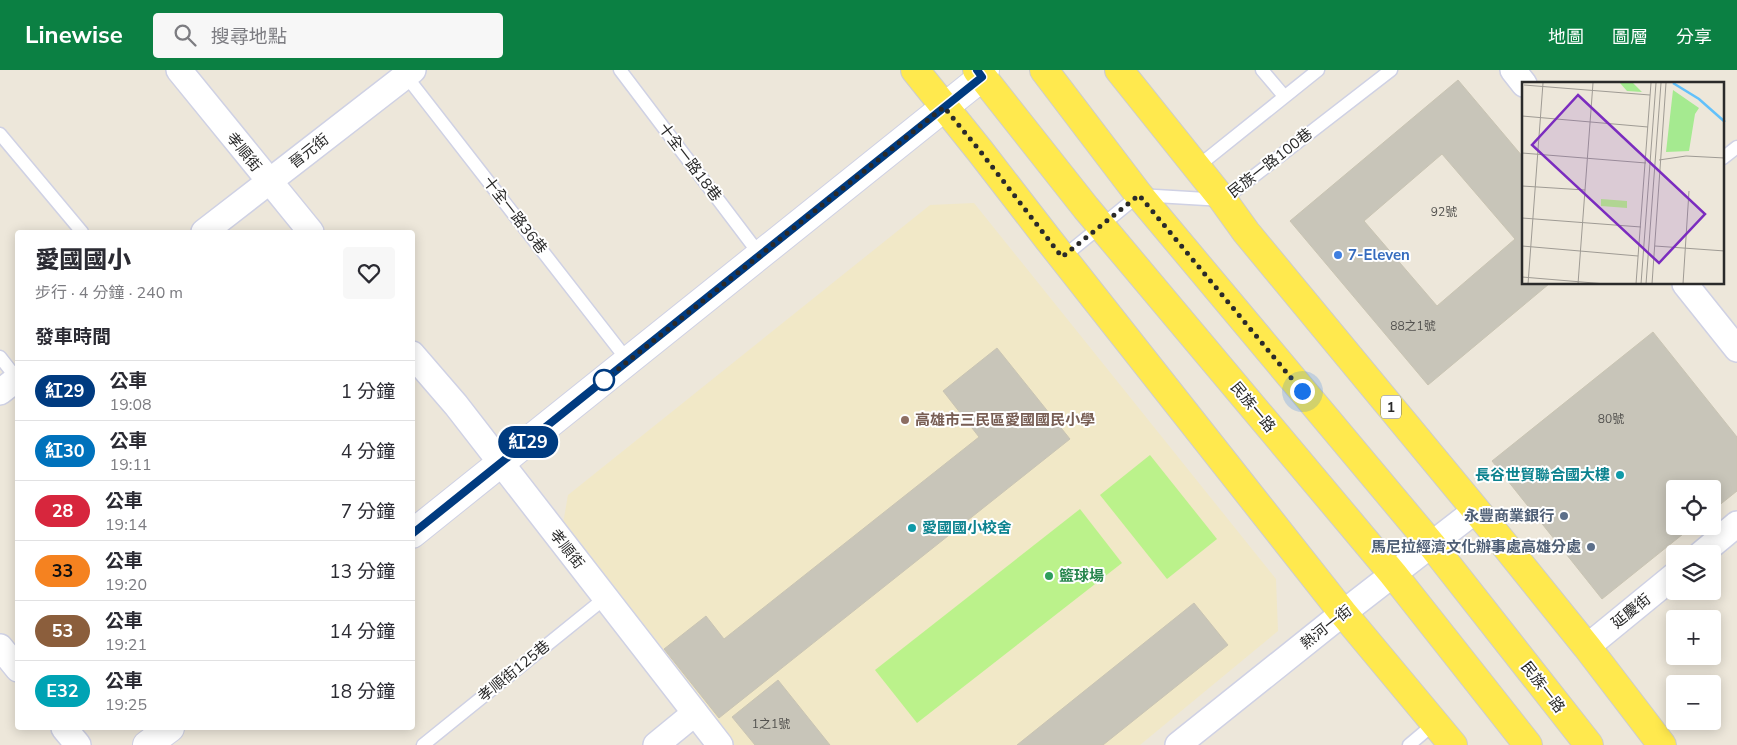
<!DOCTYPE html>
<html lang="zh-TW">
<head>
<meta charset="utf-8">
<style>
	body { margin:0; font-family:"Nunito Sans","Noto Sans TC",sans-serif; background:#f7f7f7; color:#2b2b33; height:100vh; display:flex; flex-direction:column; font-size:19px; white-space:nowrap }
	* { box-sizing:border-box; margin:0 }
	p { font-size:16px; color:#7c7c81 }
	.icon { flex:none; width:28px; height:28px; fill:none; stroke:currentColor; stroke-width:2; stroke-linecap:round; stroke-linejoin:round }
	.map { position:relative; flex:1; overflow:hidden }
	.details { position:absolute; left:15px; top:160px; width:400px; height:500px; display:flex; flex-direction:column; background:#fff; border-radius:5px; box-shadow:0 2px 12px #0003 }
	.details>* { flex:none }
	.badge { padding:0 10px; border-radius:16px; font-size:18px; line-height:32px }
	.controls { position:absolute; left:1666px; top:410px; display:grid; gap:10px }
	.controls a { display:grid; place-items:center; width:55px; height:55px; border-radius:5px; background:#fff; box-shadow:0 2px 12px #0003; font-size:25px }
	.you { position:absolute; width:25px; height:25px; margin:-12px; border:4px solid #fff; border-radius:50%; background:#1a73e8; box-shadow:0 0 0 8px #1a73e833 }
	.map>.badge { position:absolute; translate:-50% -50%; box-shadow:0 0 0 2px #fff }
	h2 { padding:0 20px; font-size:19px; line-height:45px }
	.round { display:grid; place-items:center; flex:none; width:52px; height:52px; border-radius:5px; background:#f7f7f7 }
	.head { display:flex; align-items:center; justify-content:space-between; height:85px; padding:0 20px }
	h1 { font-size:24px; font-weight:800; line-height:38px }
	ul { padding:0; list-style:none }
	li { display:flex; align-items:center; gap:15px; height:60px; padding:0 20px; border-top:1px solid #e1e1e2 }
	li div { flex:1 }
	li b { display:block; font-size:19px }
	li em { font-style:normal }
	li .badge { min-width:55px; font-weight:700; text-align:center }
	header { display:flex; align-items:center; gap:30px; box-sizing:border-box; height:70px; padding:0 25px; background:#0b8043; color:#fff }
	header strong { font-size:24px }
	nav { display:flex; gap:28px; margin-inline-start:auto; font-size:18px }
	.search { width:350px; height:45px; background:#f7f7f7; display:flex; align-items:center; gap:12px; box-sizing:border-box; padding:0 18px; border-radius:5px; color:#7c7c81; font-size:19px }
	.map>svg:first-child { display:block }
</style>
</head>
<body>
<header>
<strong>Linewise</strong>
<div class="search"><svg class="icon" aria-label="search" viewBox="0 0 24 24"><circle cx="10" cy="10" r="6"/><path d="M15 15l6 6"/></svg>搜尋地點</div>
<nav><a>地圖</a><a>圖層</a><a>分享</a></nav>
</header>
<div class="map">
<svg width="1737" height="675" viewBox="0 0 1737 675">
	<rect width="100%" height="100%" fill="#ede7da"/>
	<polygon fill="#f1e8c7" points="974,133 1276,509 1278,561 1140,675 734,675 562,459 568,425 930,135"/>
	<g fill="#bbf28b">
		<polygon points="1150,385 1217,469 1167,509 1100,425"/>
		<polygon points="1080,439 1122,493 917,653 875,600"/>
	</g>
	<g fill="#c8c5b9" stroke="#c9c4b3" fill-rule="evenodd">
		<path d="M1458 10 1523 87V214H1549L1428 315 1290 151ZM1442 84 1515 169 1437 236 1364 151Z"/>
		<polygon points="1653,262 1737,367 1737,421 1712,441 1712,419 1675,419 1675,456 1693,456 1602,529 1492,391"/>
		<polygon points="997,278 1070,369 719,648 664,579 706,546 724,569 979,367 943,321"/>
		<polygon points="1194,533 1228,575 1103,675 1017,675"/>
		<polygon points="778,610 830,675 755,675 732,647"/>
	</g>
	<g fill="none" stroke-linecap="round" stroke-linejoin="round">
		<g stroke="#cfd1e4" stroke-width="15">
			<g id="lane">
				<polyline points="620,0 760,185"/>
				<polyline points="1262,0 1284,26"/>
				<polyline points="403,2 628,291"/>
				<polyline points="0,64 82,162"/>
				<polyline points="1723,88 1737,77"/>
				<polyline points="1197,97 1318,0"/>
				<polyline points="1063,187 1139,125 1223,130 1391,0"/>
				<polyline points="0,287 18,310"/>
				<polyline points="423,675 605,528"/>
				<polyline points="1409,675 1435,653"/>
			</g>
		</g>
		<g stroke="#cfd1e4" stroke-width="28">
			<g id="street">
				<polyline points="179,0 311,162"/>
				<polyline points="1513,0 1524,14"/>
				<polyline points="204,162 413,0"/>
				<polyline points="1685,214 1737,279"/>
				<polyline points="412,284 456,335 720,675"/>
				<polyline points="0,322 18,308"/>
				<polyline points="1701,484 1737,454"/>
				<polyline points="0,577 18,599"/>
				<polyline points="1587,577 1675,505"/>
				<polyline points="64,658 78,675"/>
				<polyline points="656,675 695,643"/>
				<polyline points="1178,675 1343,543 1476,440"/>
			</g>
		</g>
		<g stroke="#cfd1e4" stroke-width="30">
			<g id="secondary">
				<polyline points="412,464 982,7 985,0"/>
				<polyline points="147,675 170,658"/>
			</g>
		</g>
		<g stroke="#ccc" stroke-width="30">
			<g id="primary">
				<polyline points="915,0 980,81 1048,169 1343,543 1453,675"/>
				<polyline points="977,0 1086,138 1393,504 1528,675"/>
				<polyline points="1044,0 1139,125 1431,474 1589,675"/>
				<polyline points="1119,0 1223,130 1246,162 1504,474 1587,577 1662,675"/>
			</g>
		</g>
		<use href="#lane" stroke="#fff" stroke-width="12"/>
		<use href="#street" stroke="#fff" stroke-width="25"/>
		<use href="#secondary" stroke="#fff" stroke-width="28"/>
		<use href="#primary" stroke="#ffe94e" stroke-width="28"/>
	</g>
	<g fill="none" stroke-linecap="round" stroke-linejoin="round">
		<g stroke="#fff" stroke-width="11">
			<polyline id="line" points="412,464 982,7 977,0"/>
		</g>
		<use href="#line" stroke="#003b80" stroke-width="8"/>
		<polyline stroke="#2a2a2a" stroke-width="5" stroke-dasharray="0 9" points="604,310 601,313 944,37 980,81 1062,187 1139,125 1302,321"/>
	</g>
	<circle fill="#3f7fe0" stroke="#fff" stroke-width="2" cx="1338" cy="185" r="5"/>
	<circle fill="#fff" stroke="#003b80" stroke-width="2.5" cx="604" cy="310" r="10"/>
	<circle fill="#8d6e63" stroke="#fff" stroke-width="2" cx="905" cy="350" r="5"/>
	<g fill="#0f9aa8" stroke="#fff" stroke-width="2">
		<circle cx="1620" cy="405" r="5"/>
		<circle cx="912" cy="458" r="5"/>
	</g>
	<g fill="#5c6f8a" stroke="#fff" stroke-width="2">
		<circle cx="1564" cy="446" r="5"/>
		<circle cx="1591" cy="477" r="5"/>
	</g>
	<circle fill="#2e9e5b" stroke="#fff" stroke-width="2" cx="1049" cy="506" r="5"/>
	<g text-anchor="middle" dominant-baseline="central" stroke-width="4" stroke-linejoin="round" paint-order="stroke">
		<g font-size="12" fill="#52514e">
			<text x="1444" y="142">92號</text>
			<text x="1413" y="256">88之1號</text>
			<text x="1611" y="349">80號</text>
			<text x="771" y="654">1之1號</text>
		</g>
		<rect fill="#fff" stroke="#6a6a6a" stroke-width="1" x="1381" y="325.5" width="20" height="23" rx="4"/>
		<g font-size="14" font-weight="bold" fill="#2a2a2a">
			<text x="1391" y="337">1</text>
		</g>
		<g font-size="15" fill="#2a2a2a" stroke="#fff">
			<text transform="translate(309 81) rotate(-38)">晉元街</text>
			<text transform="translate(244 82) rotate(51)">孝順街</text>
			<text transform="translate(690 92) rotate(53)">十全一路18巷</text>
			<text transform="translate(1270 93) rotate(-38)">民族一路100巷</text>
			<text transform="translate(515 145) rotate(52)">十全一路36巷</text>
			<text transform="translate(1253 337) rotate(50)">民族一路</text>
			<text transform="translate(567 479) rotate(52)">孝順街</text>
			<text transform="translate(1631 541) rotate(-39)">延慶街</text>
			<text transform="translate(1326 557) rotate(-38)">熱河一街</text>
			<text transform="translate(514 601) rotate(-39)">孝順街125巷</text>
			<text transform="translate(1543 617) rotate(52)">民族一路</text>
		</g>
		<g font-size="15" font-weight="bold" fill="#366cbe" stroke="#fff" text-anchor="start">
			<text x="1348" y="185">7-Eleven</text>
		</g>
		<g font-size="15" font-weight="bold" fill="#785e54" stroke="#fff" text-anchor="start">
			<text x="915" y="350">高雄市三民區愛國國民小學</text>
		</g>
		<g font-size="15" font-weight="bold" fill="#0d838f" stroke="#fff" text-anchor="end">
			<text x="1610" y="405">長谷世貿聯合國大樓</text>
			<text x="922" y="458" text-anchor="start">愛國國小校舍</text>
		</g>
		<g font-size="15" font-weight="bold" fill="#4e5e75" stroke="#fff" text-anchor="end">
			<text x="1554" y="446">永豐商業銀行</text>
			<text x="1581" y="477">馬尼拉經濟文化辦事處高雄分處</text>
		</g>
		<g font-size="15" font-weight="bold" fill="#27864d" stroke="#fff" text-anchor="start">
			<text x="1059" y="506">籃球場</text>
		</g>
	</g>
	<g transform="translate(1522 12)">
		<rect width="202" height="202" fill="#ede7da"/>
		<path d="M98 1H111L120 10 105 9ZM151 8 177 26 173 32 167 69 144 70Z" fill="#a5ea90"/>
		<path d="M79 117 105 119V126L79 124Z" fill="#bbf28b"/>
		<path fill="none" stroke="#62c1fb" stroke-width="2.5" d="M151 1 177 17 203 40"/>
		<path fill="none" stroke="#9f9b94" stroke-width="1" d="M2 3 128 13M0 34 126 45M0 71 124 81M137 78 164 74 203 76M0 104 63 108M0 136 119 145M0 164 116 174M133 164 203 169M0 195 84 202M6 202 21 1M56 202 71 1M114 202 129 1M119 202 134 1M124 202 139 1M130 202 144 1M161 202 167 109"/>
		<path fill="#7b2cbf" fill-opacity="0.15" stroke="#7b2cbf" stroke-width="2.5" d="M56 13 183 132 137 181 10 63Z"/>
		<rect width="202" height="202" fill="none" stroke="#2a2a2a" stroke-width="2.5"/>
	</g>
</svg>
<div class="controls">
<a><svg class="icon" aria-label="locate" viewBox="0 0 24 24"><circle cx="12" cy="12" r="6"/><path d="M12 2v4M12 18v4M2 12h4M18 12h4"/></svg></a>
<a><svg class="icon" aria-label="layers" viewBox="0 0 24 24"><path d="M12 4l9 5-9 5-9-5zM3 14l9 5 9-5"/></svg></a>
<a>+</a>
<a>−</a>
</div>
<div class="you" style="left:1302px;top:321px"></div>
<b class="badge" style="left:528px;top:372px;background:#003b80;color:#fff">紅29</b>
<section class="details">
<div class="head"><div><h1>愛國國小</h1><p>步行 · 4 分鐘 · 240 m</p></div><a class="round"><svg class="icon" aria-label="heart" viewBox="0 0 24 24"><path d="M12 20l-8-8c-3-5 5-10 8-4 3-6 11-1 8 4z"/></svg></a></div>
<h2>發車時間</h2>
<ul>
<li><span class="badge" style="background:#003b80;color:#fff">紅29</span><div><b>公車</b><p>19:08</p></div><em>1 分鐘</em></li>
<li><span class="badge" style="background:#0072bc;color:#fff">紅30</span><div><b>公車</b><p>19:11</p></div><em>4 分鐘</em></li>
<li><span class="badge" style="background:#d7263d;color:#fff">28</span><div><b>公車</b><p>19:14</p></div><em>7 分鐘</em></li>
<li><span class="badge" style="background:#f58220;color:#111">33</span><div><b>公車</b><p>19:20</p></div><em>13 分鐘</em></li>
<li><span class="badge" style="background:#8b5e3c;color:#fff">53</span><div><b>公車</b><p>19:21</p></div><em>14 分鐘</em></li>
<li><span class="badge" style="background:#00a3b4;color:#fff">E32</span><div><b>公車</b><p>19:25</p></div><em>18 分鐘</em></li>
</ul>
</section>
</div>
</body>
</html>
